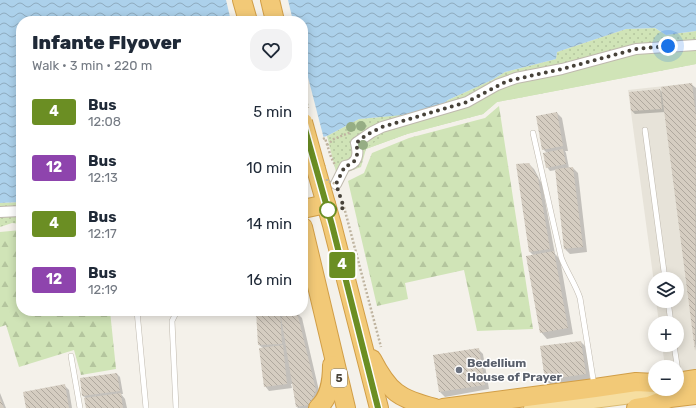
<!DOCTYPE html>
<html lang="en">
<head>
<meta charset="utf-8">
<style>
	body { margin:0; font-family:Rubik,sans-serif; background:#f2f2f3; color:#1f2937; height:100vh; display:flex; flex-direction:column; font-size:15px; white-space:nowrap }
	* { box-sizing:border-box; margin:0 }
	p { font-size:13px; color:#747a83 }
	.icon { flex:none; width:22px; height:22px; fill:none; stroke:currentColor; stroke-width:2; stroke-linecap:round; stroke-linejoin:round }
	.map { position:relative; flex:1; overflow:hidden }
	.details { position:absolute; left:16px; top:16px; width:292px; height:300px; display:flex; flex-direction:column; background:#fff; border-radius:16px; box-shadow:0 2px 10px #0003 }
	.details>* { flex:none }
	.badge { padding:0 8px; border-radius:3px; font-size:14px; line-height:26px }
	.tools { position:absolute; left:648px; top:272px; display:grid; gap:8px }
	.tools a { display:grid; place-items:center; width:36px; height:36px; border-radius:50%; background:#fff; box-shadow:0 2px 10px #0003; font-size:20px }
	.you { position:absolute; width:20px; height:20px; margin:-10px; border:3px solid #fff; border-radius:50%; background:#1a73e8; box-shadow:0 0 0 6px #1a73e833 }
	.map>.badge { position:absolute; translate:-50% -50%; box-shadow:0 0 0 2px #fff }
	.round { display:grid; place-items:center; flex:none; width:42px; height:42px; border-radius:16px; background:#f2f2f3 }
	.headline { display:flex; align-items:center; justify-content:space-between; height:68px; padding:0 16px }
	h1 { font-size:19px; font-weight:800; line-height:30px }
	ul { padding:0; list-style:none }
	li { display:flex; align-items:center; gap:12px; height:56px; padding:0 16px }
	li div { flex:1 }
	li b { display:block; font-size:15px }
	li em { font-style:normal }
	li .badge { min-width:44px; font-weight:700; text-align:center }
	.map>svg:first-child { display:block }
</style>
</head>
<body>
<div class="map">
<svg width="696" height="408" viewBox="0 0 696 408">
	<defs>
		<pattern id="grass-dots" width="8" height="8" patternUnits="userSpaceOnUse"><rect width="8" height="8" fill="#d0e4b7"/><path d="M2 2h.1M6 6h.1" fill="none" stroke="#b4c59e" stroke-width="1.8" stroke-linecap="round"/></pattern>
		<pattern id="forest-firs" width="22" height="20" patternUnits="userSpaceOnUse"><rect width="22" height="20" fill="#d0e4b7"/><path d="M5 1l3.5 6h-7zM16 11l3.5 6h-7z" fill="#b4c59e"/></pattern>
		<pattern id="water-waves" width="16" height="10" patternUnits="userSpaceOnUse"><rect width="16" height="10" fill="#acd1eb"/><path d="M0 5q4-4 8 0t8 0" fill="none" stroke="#8eabbf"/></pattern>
		<pattern id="building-back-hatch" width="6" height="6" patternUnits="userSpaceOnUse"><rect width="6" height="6" fill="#d5cdc1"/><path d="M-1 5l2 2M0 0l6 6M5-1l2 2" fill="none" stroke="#afa89e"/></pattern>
	</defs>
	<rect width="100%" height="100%" fill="#f4f1ea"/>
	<polygon fill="#e7e3d9" points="692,83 696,116 696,371 677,374 677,367 665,367 662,345 677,345 677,323 659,323 656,301 677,301 677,279 655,279 655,290 628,90"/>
	<g fill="url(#grass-dots)">
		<polygon points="655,28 666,35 696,31 696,64 497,102 483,114 407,134 366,149 361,167 337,176 327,136 359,119 381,117 438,108 448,100 492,80 505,72 556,59 557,52 626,29"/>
		<polygon points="21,202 21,224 12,223 0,227 0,203"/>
	</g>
	<g fill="url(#forest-firs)">
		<polygon points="499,106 533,329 477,331 464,270 405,283 408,299 377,306 348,181 364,173 372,153 409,138 485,118"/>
		<polygon points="21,230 21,311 110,311 116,369 81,375 74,350 19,367 6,325 0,327 0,232"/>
	</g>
	<polygon fill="#d0e4b7" points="689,50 696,54 696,64 497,102 483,114 407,134 366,149 387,132 471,106 511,84 564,73 637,53"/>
	<polygon fill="url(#water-waves)" points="0,0 696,0 696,31 666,35 655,28 626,29 557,52 556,59 505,72 492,80 448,100 438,108 414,114 359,119 327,136 303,142 303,21 21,21 21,202 0,203"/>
	<g fill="#f4f1ea">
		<polygon points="226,0 288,0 293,21 231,21"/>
		<polygon points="303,58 324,139 303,144"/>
	</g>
	<g fill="#0003">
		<polygon points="691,84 696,88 696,351 665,112 635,114 632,111 660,90 663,94"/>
		<polygon points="557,113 562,118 568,151 565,151 566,153 569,168 573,168 578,173 587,252 570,254 565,249 556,170 550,171 547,167 547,153 543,149"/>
		<polygon points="529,164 534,169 542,184 555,254 560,259 573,334 547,339 541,332 534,256 530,252 517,165"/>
		<polygon points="257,311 282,311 284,313 285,317 297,313 302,318 320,395 315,408 298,408 297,407 293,384 291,384 292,388 269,391 265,386 263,348 259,345"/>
		<polygon points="581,342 586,347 590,379 551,385 546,380"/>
		<polygon points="478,349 483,354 489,389 445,397 440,392"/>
		<polygon points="117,374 120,377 123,394 121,394 125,399 127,408 87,408 87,399 83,396 81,379"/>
		<polygon points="64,385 69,390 72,408 27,408"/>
		<polygon points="0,393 6,408 0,408"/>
	</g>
	<g fill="url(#building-back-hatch)">
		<polygon points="692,83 696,116 695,351 661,87"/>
		<polygon points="660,89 662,109 631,111 629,92"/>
		<polygon points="557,112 563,146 542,150 536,116"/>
		<polygon points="563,149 566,164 546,168 543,153"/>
		<polygon points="529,163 538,178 550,249 529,252 516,164"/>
		<polygon points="573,167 583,247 564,249 555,169"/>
		<polygon points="554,251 568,328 540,333 526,256"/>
		<polygon points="256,311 280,311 282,344 258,345"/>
		<polygon points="297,312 316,390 309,405 296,407 281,317"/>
		<polygon points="581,341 586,374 545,380 540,346"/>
		<polygon points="283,345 287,384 264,387 259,348"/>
		<polygon points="479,348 485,385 439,392 433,355"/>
		<polygon points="117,373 120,391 82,396 80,378"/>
		<polygon points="65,384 69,408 26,408 23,392"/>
		<polygon points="121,393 123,408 86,408 84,398"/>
		<polygon points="0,398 4,408 0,408"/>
	</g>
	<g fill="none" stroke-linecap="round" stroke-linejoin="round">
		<g stroke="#bfb9ae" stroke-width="6">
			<g id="lane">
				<polyline points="645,130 665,279"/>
				<path d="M533 133 561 257C566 271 575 283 580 298L594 385"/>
				<polyline points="668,301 671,323"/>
				<polyline points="137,311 146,408"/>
				<polyline points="674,345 679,378"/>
				<polyline points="71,356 80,408"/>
				<polyline points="176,408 172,321 177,311"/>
			</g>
		</g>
		<g stroke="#bfb9ae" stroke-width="12">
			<g id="street">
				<path d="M336 184 345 166C358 164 359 154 356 143L372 132 382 127 467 102 497 85 516 78 562 69 636 49 696 45"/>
				<polyline points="0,212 21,211"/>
			</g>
		</g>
		<g stroke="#dabb72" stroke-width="18">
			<polyline id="primary" points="532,408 647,393 670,398"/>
		</g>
		<g stroke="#d19e47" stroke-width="20">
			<g id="highway">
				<polyline points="242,0 248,21"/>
				<polyline points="270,0 275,21"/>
				<polyline points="316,169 332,225 379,408"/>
				<polyline points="303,209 326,204"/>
				<polyline points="303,227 346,408"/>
				<path d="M372 359C389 392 399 399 435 408"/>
				<polyline points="677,382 696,379"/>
				<path d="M318 408C330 397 332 381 332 365"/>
				<polyline points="443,408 595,388 636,382 655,383"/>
				<polyline points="636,408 649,406 670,398 696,395"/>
			</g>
		</g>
		<g stroke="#bfb4a0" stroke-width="2.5" stroke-dasharray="2 2" stroke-linecap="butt">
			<polyline points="323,139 325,138 331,157 335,165"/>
			<polyline points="327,145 334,139 351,132"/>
			<polyline points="344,207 381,347"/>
		</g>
		<use href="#lane" stroke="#fff" stroke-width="5"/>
		<use href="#street" stroke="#fff" stroke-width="10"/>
		<use href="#primary" stroke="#f6dea1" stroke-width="16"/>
		<use href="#highway" stroke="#f2c977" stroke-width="18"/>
		<g stroke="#d19e47" stroke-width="20" stroke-linecap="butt">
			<polyline id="highway-bridge" points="303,122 316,169"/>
		</g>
		<g stroke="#bfb4a0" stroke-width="2.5" stroke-dasharray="2 2" stroke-linecap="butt">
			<polyline points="303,88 308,108"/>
			<polyline points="327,179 327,181 336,184"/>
		</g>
		<use href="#highway-bridge" stroke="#f2c977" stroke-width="18"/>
	</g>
	<g fill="#96ad84">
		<circle cx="361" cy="126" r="5"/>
		<circle cx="351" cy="127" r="5"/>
		<circle cx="363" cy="145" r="5"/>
	</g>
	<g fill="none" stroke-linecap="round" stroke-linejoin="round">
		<g stroke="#fff" stroke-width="9">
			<polyline id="line" points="303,122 332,225 378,408"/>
		</g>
		<use href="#line" stroke="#6b8e23" stroke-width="6"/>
		<path stroke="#474239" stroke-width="4" stroke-dasharray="0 7.2" d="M328 210 344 208 336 184 345 166C357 164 359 154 356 143L366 135 382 127 467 102 507 81 562 69 636 49 668 46"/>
	</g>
	<circle fill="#fff" stroke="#6b8e23" stroke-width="2" cx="328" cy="210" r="8"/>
	<circle fill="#6b7280" stroke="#fff" stroke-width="1.5" cx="459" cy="370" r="4"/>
	<g text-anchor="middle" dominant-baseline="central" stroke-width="3" stroke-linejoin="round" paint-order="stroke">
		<rect fill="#fff" stroke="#7e7b74" stroke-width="1" x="331" y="369" width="16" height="18" rx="3"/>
		<g font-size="11" font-weight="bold" fill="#474239">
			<text x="339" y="378">5</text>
		</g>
		<g font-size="12" font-weight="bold" fill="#5b616d" stroke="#fff" text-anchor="start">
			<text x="467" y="363">Bedellium<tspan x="467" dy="14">House of Prayer</tspan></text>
		</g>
	</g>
</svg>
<div class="tools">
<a><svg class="icon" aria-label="layers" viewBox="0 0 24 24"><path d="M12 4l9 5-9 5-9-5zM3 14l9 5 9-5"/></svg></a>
<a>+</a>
<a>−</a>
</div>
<div class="you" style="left:668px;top:46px"></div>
<b class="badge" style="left:342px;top:265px;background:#6b8e23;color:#fff">4</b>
<section class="details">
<div class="headline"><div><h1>Infante Flyover</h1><p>Walk · 3 min · 220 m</p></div><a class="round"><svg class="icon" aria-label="heart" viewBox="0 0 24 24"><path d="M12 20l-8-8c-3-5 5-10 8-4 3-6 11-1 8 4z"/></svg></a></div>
<ul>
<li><span class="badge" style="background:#6b8e23;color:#fff">4</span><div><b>Bus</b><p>12:08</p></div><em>5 min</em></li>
<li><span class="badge" style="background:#8e44ad;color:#fff">12</span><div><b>Bus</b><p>12:13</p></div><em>10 min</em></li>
<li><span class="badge" style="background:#6b8e23;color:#fff">4</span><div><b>Bus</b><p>12:17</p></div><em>14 min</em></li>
<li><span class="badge" style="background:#8e44ad;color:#fff">12</span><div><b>Bus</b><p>12:19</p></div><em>16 min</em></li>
</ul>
</section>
</div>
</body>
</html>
